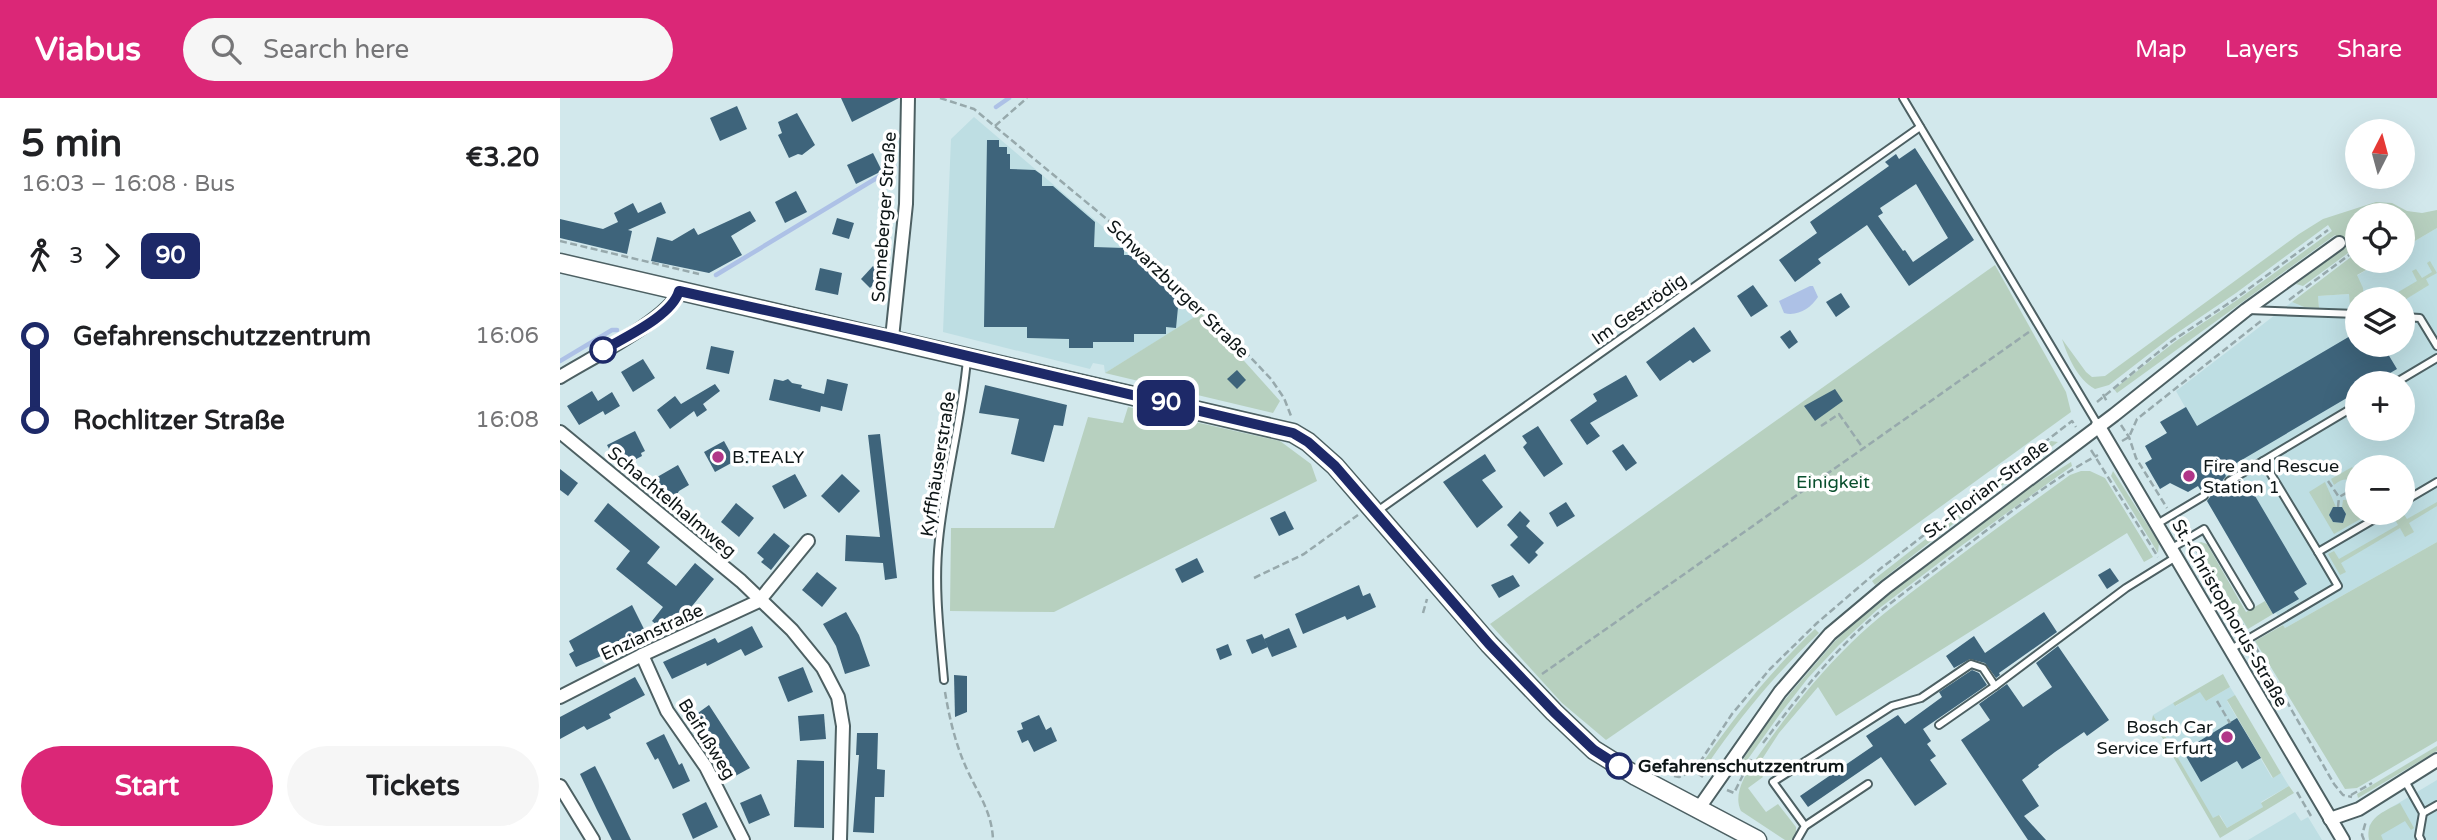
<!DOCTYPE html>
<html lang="en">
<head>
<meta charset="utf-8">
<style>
	body { margin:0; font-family:"Varela Round",sans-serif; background:#f6f6f6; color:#202124; height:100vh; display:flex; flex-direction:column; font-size:26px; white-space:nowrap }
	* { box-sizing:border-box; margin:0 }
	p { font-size:23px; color:#757577 }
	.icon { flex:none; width:38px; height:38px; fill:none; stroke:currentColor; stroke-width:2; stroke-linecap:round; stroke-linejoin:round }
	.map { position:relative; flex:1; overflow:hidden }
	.panel { display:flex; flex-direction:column; background:#fff; width:560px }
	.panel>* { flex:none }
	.badge { padding:0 14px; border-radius:10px; font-size:24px; line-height:46px }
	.needle { width:46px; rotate:6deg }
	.buttons { position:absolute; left:1785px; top:21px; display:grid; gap:14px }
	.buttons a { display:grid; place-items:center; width:70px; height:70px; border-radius:50%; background:#fff; box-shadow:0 7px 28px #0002; font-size:35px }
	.map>.badge { position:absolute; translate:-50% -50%; box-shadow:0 0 0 4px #fff }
	.legs { display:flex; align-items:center; gap:10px; height:77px; padding:0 21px; font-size:23px }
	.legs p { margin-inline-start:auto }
	.head { display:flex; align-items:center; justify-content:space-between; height:119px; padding:0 21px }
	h1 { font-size:38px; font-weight:800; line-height:52px }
	.action { display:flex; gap:14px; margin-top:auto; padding:14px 21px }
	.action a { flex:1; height:80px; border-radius:42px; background:#db2777; color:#fff; font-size:28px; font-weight:800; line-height:80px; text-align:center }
	.action a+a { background:#f6f6f6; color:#202124 }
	ul { padding:0 21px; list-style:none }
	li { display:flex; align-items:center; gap:24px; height:84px; font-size:26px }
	li i { display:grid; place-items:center; width:10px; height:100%; margin:0 9px; background:currentColor }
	li i::after { content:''; width:18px; height:18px; margin:-9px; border:5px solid; border-radius:50%; background:#fff }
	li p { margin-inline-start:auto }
	li:first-child i { background:linear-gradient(#0000 50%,currentColor 0) }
	li:last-child i { background:linear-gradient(currentColor 50%,#0000 0) }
	header { display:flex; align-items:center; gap:42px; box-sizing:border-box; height:98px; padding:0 35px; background:#db2777; color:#fff }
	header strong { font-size:33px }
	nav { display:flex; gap:38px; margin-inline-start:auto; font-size:24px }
	.search { width:490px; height:63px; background:#f6f6f6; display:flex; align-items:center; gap:18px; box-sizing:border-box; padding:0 24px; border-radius:38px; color:#757577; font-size:26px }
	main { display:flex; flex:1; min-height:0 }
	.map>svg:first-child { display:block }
</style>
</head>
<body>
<header>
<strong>Viabus</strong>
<div class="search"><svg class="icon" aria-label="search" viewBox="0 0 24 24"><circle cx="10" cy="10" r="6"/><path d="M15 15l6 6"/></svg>Search here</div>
<nav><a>Map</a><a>Layers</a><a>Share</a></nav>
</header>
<main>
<section class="panel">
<div class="head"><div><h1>5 min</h1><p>16:03 – 16:08 · Bus</p></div><b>€3.20</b></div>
<div class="legs"><svg class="icon" aria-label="walk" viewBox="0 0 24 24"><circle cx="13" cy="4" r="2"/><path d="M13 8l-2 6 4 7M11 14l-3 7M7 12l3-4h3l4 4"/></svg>3<svg class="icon" aria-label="forward" viewBox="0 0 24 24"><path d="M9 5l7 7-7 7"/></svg><b class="badge" style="background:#1d2968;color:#fff">90</b></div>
<ul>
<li><i style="color:#1d2968"></i><b>Gefahrenschutzzentrum</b><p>16:06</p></li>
<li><i style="color:#1d2968"></i><b>Rochlitzer Straße</b><p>16:08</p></li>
</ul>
<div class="action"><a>Start</a><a>Tickets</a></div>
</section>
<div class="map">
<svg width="1877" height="742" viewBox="0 0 1877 742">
	<rect width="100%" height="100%" fill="#d2e8ec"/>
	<g fill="#bedee3" fill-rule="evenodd">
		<polygon points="414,19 623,197 637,218 545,275 544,267 533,265 530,271 383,234 391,41"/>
		<path d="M1877 130V444L1725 530 1716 515 1713 516 1630 374 1600 391 1585 365 1592 361 1585 348 1607 335 1600 324 1625 309 1616 293 1732 204 1744 209H1759L1758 198 1789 196 1793 180 1822 163H1843V150ZM1797 201H1843V247H1797ZM1797 285H1843V331H1797ZM1797 369H1843V415H1797Z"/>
		<polygon points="1670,589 1675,597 1667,603 1712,680 1721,675 1729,688 1701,704 1703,709 1667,730 1660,717 1653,721 1593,617 1613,605 1616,608 1640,593 1646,603"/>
		<polygon points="1877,682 1877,742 1809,742 1809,728 1817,718"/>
		<polygon points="1735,714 1741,723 1748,719 1762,742 1688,742"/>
	</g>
	<g fill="#b7d0bf">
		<path d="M1816 104 1832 105 1847 113 1862 115 1877 112V130L1843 150V117H1797V163H1822L1797 177 1803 190 1804 201H1797V207L1790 208 1789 196 1758 198 1759 210 1744 209 1732 204 1791 159 1788 155 1743 188 1736 186 1784 149 1775 137 1557 295 1554 291 1616 243 1680 200 1772 133 1768 127 1676 195 1611 239 1549 287 1535 291C1517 281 1508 259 1502 241L1526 274 1532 279 1545 278 1739 136 1763 121Z"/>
		<polygon points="1870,163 1877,175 1866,181 1869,187 1843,203 1819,201 1819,193 1822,191 1828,200 1857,183 1852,173 1856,171 1862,180 1872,174 1867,165"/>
		<polygon points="1435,167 1506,294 1511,314 1303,465 1046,642 1002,605 930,526"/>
		<polygon points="641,215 720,303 713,315 545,275"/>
		<polygon points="568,309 720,343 751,366 757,383 494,514 390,513 391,430 494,430 528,319 563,325"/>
		<polygon points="1491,343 1498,344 1315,487 1312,483"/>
		<polygon points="1511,364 1512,368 1401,448 1317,512 1279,547 1248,580 1220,616 1178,675 1174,675 1216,612 1275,543 1313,508 1461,395"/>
		<path d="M1792 369 1797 377V415H1811L1774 436 1749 394 1765 384 1776 409H1773L1769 417 1773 424 1783 425 1786 416 1782 409 1783 402 1794 401 1797 394C1791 380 1786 378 1774 387L1771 381Z"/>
		<path d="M1521 373H1530L1545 380 1593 459 1584 464 1567 435 1276 618 1258 589 1219 635 1197 669 1203 679 1188 690 1206 714 1218 706 1236 729V736L1232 742H1225L1181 713C1171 693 1191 668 1203 651 1229 614 1258 577 1291 545 1315 521 1343 501 1369 481 1416 445 1463 411 1510 377Z"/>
		<polygon points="1553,373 1599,445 1598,455 1551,378"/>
		<polygon points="1877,404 1877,408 1849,425 1854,434 1845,439 1840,430 1781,465 1786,474 1780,477 1768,456 1774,453 1779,461 1838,427 1833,418 1843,415 1847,421"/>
		<polygon points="1641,444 1647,446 1686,514 1705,503 1713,516 1688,531 1636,446"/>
		<polygon points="1877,444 1877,643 1797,690 1785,691 1695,543 1723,527 1725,530"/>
		<path d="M1255 531 1259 535C1215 576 1179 620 1145 670L1143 664C1177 615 1212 572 1255 531Z"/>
		<polygon points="1663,576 1670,589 1646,603 1640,594 1615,608 1613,605"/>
		<polygon points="1675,597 1721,675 1713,680 1667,602"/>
		<polygon points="1593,617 1653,720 1659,717 1667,730 1703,709 1701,705 1729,688 1734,695 1660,740 1592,622"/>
		<polygon points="1877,648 1877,653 1798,700 1797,696"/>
		<path d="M1840 705 1854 730 1851 732 1845 723 1821 737 1823 742H1809C1805 720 1823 714 1840 705Z"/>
	</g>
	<path fill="#adc1e6" d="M1250 188H1253L1258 199C1251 210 1237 219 1224 215L1219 203Z"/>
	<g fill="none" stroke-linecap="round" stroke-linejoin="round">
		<g stroke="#adc1e6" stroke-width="4.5">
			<polyline points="436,9 449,0"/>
			<polyline points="156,177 335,69"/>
			<polyline points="0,263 52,232 57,232"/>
		</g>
	</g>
	<g fill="#3e647b" fill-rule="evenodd">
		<polygon points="281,0 339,0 292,24"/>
		<polygon points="177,8 187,31 160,43 150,20"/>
		<polygon points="237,15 255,47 242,57 238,56 229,60 218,37 222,35 218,24"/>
		<polygon points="334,41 338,54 327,58 322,45"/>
		<polygon points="427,42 439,42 439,49 447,49 447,56 450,56 450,71 475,72 482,77 482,88 493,88 535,124 534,149 564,150 564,157 574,157 607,185 606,193 615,193 615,199 619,199 616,230 606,229 606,236 574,236 574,244 533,244 533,250 509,250 509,241 467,240 467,229 424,229"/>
		<path d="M1355 50 1414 142 1349 188 1307 127 1258 161 1261 165 1235 184 1219 162 1257 135 1250 124 1329 68 1325 64 1336 56 1339 61ZM1356 86 1388 140 1353 164 1345 152 1343 153 1318 118 1323 115 1320 110Z"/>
		<polygon points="313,55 322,73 296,86 287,67"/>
		<polygon points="236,93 247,114 225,125 215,104"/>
		<polygon points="101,104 106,115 68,132 72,133 67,156 0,140 0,121 43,131 58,124 54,115 73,105 78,115"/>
		<polygon points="190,113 196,123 171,138 182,157 149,175 91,163 97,139 112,143 134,130 138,137"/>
		<polygon points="277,120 294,125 289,141 272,136"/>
		<polygon points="313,168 323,177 310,190 301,181"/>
		<polygon points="260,170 282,175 278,197 255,192"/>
		<polygon points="1193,187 1208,208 1191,219 1177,198"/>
		<polygon points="1281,195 1290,209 1276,219 1266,204"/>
		<polygon points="1134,229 1151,253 1133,265 1130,262 1100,283 1086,264"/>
		<polygon points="1230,232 1238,244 1229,251 1220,239"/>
		<polygon points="1797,234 1797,247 1843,247 1828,256 1837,271 1813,285 1797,285 1797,294 1663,373 1666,378 1663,382 1665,386 1672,388 1675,393 1688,386 1747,486 1734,494 1739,501 1713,516 1647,403 1650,399 1648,395 1641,393 1638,388 1628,394 1610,385 1600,391 1585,365 1592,361 1585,348 1607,335 1600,324 1626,309 1637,328"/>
		<polygon points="151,248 174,253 169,276 146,271"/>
		<polygon points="83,261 95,280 73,294 61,274"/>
		<polygon points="677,272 686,282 677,291 667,281"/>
		<polygon points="1066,277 1078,298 1030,325 1040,338 1027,347 1010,322 1037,303 1033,296"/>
		<polygon points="214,281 223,283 228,281 232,285 242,287 241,290 264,296 267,281 288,286 282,313 261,308 260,314 209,302"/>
		<polygon points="155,286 160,293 143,306 147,312 137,319 134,313 110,331 97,312 115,298 121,306"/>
		<polygon points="425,287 507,307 503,328 494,327 484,364 451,356 459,321 419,315"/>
		<polygon points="1275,291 1283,303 1255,323 1244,308"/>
		<polygon points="32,293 38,303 52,294 60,308 45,317 43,313 19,327 7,308"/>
		<polygon points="978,328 1003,366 984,379 963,349 967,345 962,338"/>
		<polygon points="75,333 85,353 81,355 82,358 59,370 47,347"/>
		<polygon points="320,336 337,480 325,482 323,465 285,463 286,437 320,439 308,337"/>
		<polygon points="164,343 175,363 155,374 144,354"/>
		<polygon points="1063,346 1077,365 1066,373 1052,353"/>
		<polygon points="925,356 936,373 922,382 943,409 917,430 883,384"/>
		<polygon points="118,367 129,387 119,393 112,404 103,402 92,394 96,389 92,382"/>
		<polygon points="0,371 18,385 8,398 0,392"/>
		<polygon points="235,376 247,398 224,411 212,388"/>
		<polygon points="282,376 300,393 279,415 261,398"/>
		<polygon points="1006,404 1015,418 997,429 989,415"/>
		<polygon points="48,405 100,449 87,465 116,488 135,465 154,481 120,523 117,520 106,535 92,523 103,509 56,471 70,453 34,423"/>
		<polygon points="176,405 194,420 179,439 161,424"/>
		<polygon points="1773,409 1782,409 1786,416 1783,425 1773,424 1769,417"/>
		<polygon points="725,413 734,431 719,438 710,420"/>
		<polygon points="960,413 970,423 966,428 984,445 975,454 978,457 969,466 950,447 958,439 947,427"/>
		<polygon points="214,435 230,448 211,472 201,464 204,461 197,455"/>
		<polygon points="637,460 644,474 622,485 615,471"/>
		<polygon points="1550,470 1559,483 1547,491 1538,477"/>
		<polygon points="257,474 277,490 262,509 242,492"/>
		<polygon points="953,477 960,488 939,500 931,487"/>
		<polygon points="799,487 803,498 810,495 816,509 787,522 785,518 743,536 735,516"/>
		<polygon points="72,507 85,533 47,552 48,555 16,569 9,556 14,553 9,543"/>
		<polygon points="286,514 299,537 310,568 285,576 276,548 263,526"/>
		<polygon points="1484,514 1497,534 1439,575 1440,577 1436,580 1425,565 1410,561 1394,570 1386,558 1414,538 1425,555"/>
		<polygon points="192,528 203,549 185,558 181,551 147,568 146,565 112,581 103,564 155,540 158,545"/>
		<polygon points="729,530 737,549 712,559 704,541"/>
		<polygon points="702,536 708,549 692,556 686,542"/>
		<polygon points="668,546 672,557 660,562 656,551"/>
		<polygon points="1498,548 1549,622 1527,638 1524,634 1495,654 1478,667 1479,669 1462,682 1479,708 1464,718 1486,742 1468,742 1401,642 1430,622 1419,606 1447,586 1463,609 1492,589 1476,565"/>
		<polygon points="243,569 253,594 228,604 218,579"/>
		<polygon points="1412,572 1419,575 1427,587 1363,631 1371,643 1367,646 1376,658 1370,662 1387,686 1355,708 1321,659 1248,709 1240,698 1313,648 1306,638 1338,617 1345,626 1382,599 1379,594"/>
		<polygon points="394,577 407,578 407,614 395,619"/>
		<polygon points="75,579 85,597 49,616 51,620 27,632 24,628 0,641 0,619"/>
		<polygon points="149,607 190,670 168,682 140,631 143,630 135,617"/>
		<polygon points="264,616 266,641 240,643 238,618"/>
		<polygon points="479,617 486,632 491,629 497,643 474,654 468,642 462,645 457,633 463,631 461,625"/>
		<polygon points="1677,620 1701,660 1682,671 1677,663 1641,684 1623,653"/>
		<polygon points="297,635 318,635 317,671 325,672 324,699 315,699 314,735 293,734 299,657 296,657"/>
		<polygon points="104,636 119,667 122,665 130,683 113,691 98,660 95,662 86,645"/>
		<polygon points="237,662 264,663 264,730 234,729"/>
		<polygon points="35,668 45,688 71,742 52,742 37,712 20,676"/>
		<polygon points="201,696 210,717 189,726 180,705"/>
		<polygon points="146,704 158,729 133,741 122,716"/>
	</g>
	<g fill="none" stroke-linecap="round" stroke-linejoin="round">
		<g stroke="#4d6063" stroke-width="10">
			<g id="lane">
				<polyline points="1343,0 1538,327"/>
				<polyline points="1688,212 1797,216"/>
				<polyline points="1843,219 1860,220 1877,248"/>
				<polyline points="1835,285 1877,260"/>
				<polyline points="1797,307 1703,363 1758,454 1825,415"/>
				<polyline points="1669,383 1703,363"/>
				<polyline points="1843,404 1877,384"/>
				<polyline points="816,414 1360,29"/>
				<polyline points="1597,426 1644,398"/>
				<polyline points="1612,450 1644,431 1690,508"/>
				<polyline points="1671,551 1778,488 1758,454"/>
				<path d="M384 582C380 536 374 488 379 442 385 381 402 322 407 261"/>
				<polyline points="1435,588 1566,490 1616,459"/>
				<polyline points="1845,683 1863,715 1859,738 1861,742"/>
				<polyline points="1863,715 1877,707"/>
				<polyline points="1245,728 1308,686"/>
				<polyline points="1237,742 1245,728 1213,684 1332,608 1361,600 1411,566 1423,570 1435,588 1379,627"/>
			</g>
		</g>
		<g stroke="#4d6063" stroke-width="16">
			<g id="street">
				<polyline points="332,240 346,106 348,0"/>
				<path d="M0 279C27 262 111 220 119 193"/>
				<polyline points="1538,327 1783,742"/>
				<polyline points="0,334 181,483 232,532 263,570 278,599 283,628 280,742"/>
				<polyline points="82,557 107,613 146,669 183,742"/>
				<polyline points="0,599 82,557 199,503 248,443"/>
				<polyline points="0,688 33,742"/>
				<polyline points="1139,710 1220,594 1270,536 1326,489 1554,317 1686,212 1779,145"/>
				<polyline points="1770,721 1799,711 1877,662"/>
			</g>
		</g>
		<g stroke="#4d6063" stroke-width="21">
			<polyline id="secondary" points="0,165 733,335 748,344 775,368 929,546 994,614 1034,652 1076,678 1197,742"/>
		</g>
		<g stroke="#97a9ac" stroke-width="2.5" stroke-dasharray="7 3.5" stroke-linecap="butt">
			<polyline points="380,0 414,11 578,147 655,222 711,281 724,300 731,318"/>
			<polyline points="435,28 467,0"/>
			<polyline points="0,143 139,176"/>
			<polyline points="1729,202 1789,157"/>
			<polyline points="1543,296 1547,304"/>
			<polyline points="1537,304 1612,243 1675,201 1768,132"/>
			<polyline points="1561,327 1569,339 1576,360 1607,410"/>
			<polyline points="1261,328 1279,316 1303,350"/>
			<polyline points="1562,343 1569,339 1577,321 1701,223"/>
			<polyline points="1531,352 1598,459"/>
			<polyline points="1768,383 1779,399 1797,389"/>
			<polyline points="1778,409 1779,399"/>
			<polyline points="1635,450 1685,531"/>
			<polyline points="694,480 744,456 798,417"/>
			<polyline points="863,515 867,501"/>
			<polyline points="1695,548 1774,686 1783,697 1792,699"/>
			<polyline points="982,576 1469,234"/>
			<path d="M385 594C389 618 395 644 405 667 416 693 432 712 433 742"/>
			<polyline points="1657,603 1670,625"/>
			<path d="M1203 645C1229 611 1255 576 1285 546 1315 514 1354 488 1389 461 1437 425 1485 385 1538 357"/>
			<polyline points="1114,678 1119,679 1134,673"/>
			<polyline points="1143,679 1134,673 1172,616 1210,571 1257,525 1320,471 1512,323 1516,329"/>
			<polyline points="1167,692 1174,695 1191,661"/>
			<polyline points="1737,694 1751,718"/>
			<polyline points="1791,697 1812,685"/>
			<polyline points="1804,742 1802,737 1806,723"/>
		</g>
		<use href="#lane" stroke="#fff" stroke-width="6"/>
		<use href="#street" stroke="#fff" stroke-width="12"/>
		<use href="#secondary" stroke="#fff" stroke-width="18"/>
	</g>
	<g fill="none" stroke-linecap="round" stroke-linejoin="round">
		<g stroke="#fff" stroke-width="16">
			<path id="line-1" d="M43 252C65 239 112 218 119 193L332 240 733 335 748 344 775 368 929 546 994 614 1034 652 1059 668"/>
		</g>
		<use href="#line-1" stroke="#1d2968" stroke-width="10"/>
	</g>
	<g fill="#fff" stroke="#1d2968" stroke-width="3.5">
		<circle cx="43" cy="252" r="12"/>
		<circle cx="1059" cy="668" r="12"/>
	</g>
	<g fill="#b13688" stroke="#fff" stroke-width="2.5">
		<circle cx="158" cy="359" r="7"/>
		<circle cx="1629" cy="378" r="7"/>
		<circle cx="1667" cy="639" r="7"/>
	</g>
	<g text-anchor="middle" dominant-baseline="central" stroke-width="7" stroke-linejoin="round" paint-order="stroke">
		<g font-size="18" fill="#0e1617" stroke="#fff">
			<text transform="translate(324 119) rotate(-86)">Sonneberger Straße</text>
			<text transform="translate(618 191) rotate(44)">Schwarzburger Straße</text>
			<text transform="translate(1079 211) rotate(-35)">Im Geströdig</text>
			<text transform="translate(378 366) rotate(-81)">Kyffhäuserstraße</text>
			<text transform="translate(1426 391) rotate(-37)">St.-Florian-Straße</text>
			<text transform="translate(112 404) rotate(40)">Schachtelhalmweg</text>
			<text transform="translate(1670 515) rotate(60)">St.-Christophorus-Straße</text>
			<text transform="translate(92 534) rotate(-25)">Enzianstraße</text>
			<text transform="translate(147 641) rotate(58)">Beifußweg</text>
		</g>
		<g font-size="18" fill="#0e1617" stroke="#fff" text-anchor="start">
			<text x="172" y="359">B.TEALY</text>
			<text x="1643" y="368">Fire and Rescue<tspan x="1643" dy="21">Station 1</tspan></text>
			<text x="1653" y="629" text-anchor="end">Bosch Car<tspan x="1653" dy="21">Service Erfurt</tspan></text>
		</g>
		<g font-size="18" fill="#094f2d" stroke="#fff">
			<text x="1273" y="384">Einigkeit</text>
		</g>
		<g font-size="18" font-weight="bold" fill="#0e1617" stroke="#fff" text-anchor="start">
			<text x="1078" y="668">Gefahrenschutzzentrum</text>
		</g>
	</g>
</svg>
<div class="buttons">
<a><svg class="needle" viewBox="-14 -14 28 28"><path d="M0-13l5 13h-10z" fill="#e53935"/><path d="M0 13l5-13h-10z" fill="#757577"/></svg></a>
<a><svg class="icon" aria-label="locate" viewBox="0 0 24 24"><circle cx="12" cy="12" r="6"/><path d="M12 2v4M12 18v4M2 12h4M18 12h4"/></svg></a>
<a><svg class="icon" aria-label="layers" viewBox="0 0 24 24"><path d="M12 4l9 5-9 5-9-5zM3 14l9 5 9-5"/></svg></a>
<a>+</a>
<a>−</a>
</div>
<b class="badge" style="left:606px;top:305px;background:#1d2968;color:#fff">90</b>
</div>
</main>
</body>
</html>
